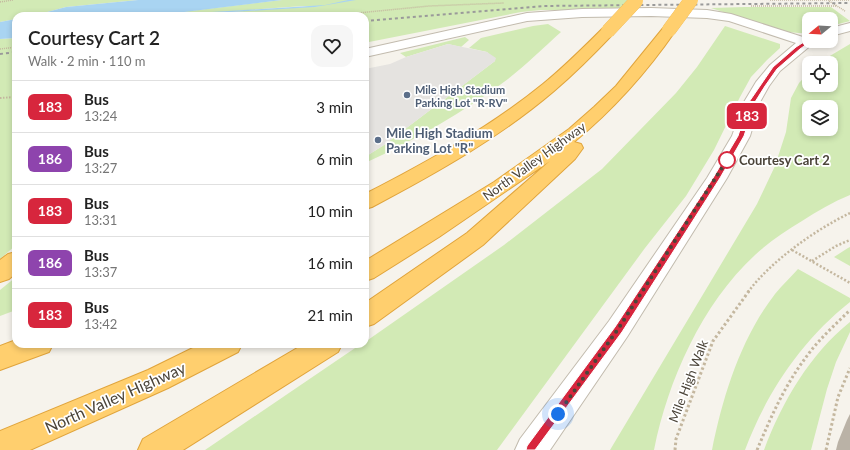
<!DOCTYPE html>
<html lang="en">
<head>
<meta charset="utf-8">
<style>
	body { margin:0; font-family:Lato,sans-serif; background:#f6f6f6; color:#222; height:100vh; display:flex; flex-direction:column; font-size:15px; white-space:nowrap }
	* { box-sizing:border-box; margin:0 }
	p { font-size:13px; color:#767676 }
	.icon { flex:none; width:22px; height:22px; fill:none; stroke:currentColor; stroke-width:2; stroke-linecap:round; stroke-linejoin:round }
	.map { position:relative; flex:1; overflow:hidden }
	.panel { position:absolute; left:12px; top:12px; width:357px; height:336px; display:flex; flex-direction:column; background:#fff; border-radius:12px; box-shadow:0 2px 6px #0003 }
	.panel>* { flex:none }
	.badge { padding:0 8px; border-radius:6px; font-size:14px; line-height:26px }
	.needle { width:26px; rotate:252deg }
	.fabs { position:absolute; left:802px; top:12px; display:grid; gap:8px }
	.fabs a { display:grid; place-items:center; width:36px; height:36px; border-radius:8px; background:#fff; box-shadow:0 2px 6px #0003; font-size:20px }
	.you { position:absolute; width:20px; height:20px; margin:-10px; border:3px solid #fff; border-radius:50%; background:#1a73e8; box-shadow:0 0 0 6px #1a73e833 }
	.map>.badge { position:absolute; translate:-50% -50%; box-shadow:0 0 0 2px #fff }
	.round { display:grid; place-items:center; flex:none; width:42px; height:42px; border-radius:12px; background:#f6f6f6 }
	.head { display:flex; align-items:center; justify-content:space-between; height:68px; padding:0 16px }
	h1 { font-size:19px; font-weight:600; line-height:30px }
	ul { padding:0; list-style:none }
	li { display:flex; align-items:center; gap:12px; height:52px; padding:0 16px; border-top:1px solid #e0e0e0 }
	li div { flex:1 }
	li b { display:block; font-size:15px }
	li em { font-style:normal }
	li .badge { min-width:44px; font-weight:700; text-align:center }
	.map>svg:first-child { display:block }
</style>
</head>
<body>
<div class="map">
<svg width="850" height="450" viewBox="0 0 850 450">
	<rect width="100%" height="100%" fill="#f6f3ec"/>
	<g fill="#d2eab5" fill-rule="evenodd">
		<polygon points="0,0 138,0 66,7 32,16 16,16 16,19 0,22"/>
		<path d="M282 0H639L628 10H541L521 12 369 42 365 46V16H168L179 15 165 14ZM303 6H321L180 15Z"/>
		<path d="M745 7H831L850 21 831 26V19H809V33C776 35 742 17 711 8Z"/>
		<path d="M548 24 561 32C543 48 526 65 508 79 464 112 415 140 365 163V157L384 145 495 61 487 52 469 48 481 38 533 26Z"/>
		<polygon points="725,26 780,44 780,48 767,60 751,77 740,97 714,150 686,196 645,248 497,450 205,450 361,344 365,344 365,342 504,245 602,169 676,93 697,67"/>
		<polygon points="465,37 469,40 461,47 448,44 406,57 400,53"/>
		<polygon points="16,38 16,245 0,259 0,39"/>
		<path d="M850 44V195C833 202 817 211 802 221 785 231 769 242 755 255 702 304 668 380 654 450H610L757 204 775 166 786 132 791 98 799 83 809 72V85H831V63H818ZM809 107H831V129H809Z"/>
		<polygon points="850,247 850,266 834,257 848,248"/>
		<path d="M798 269 850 298V302C801 341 767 392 745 450H712C723 395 741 338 775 294 782 285 791 277 798 269Z"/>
		<polygon points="16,277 16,310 0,316 0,290"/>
		<path d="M850 322V332L836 362 827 389 811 450H764C782 402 810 354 850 322Z"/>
	</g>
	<polygon fill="#e5e3e0" points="448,44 487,52 496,58 495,61 384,145 365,157 365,69 390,64 406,57"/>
	<g fill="#a9d4f2">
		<polygon points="138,0 282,0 168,14 179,14 325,5 348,0 356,0 315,7 168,16 32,16 66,7"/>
		<polygon points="16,19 16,38 0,39 0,22"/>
	</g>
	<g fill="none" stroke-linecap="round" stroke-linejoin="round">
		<g stroke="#c2bbae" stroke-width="2">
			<g id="minor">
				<polygon points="651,8 707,10 731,14 806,38 809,37 809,41 816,41 780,71 769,86 760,102 750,136 727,178 627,337 550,450 515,450 520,439 609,321 707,178 732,136 744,102 756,82 770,65 796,43 729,21 707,18 651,16 582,17 527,21 365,57 365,49 527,13 582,9"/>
				<polygon points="850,23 850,31 831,36 831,28"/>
			</g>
		</g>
		<g stroke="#e0a43c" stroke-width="2">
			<g id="highway">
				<path d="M669 26 674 27 676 30C647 72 613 110 574 142L581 144 583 148 575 159 483 245 374 324 365 327V303L467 233 550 161 439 237 374 278 365 281V261L494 182 569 129 594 107 616 86 664 27Z"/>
				<path d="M608 27 613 28 615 31 613 34C594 54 575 73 554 91 499 138 436 173 372 207L365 209V194C427 162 489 128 543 84 564 67 584 47 603 28Z"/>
				<polygon points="16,252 16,273 9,279 0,282 0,260 8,254"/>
				<polygon points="16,340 16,344 53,344 49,352 0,370 0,346"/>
				<polygon points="201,344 242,344 238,352 168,388 30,450 0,450 0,431 148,370"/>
				<polygon points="304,344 342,344 338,352 183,450 138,450 143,439"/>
			</g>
		</g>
		<g stroke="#c4b79f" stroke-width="1.5" stroke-dasharray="1 1" stroke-linecap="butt">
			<polyline points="770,0 850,0"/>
			<polyline points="829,1 845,11"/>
			<polyline points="0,2 13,0"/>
			<polyline points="751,6 837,6"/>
			<polyline points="327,16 429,6 504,3"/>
			<polyline points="0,49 16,47"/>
		</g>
		<polyline stroke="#c4b79f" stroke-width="2" stroke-dasharray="1.5 1.5" stroke-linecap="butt" points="0,98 16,97"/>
		<g stroke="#c4b79f" stroke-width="2.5" stroke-dasharray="2 2" stroke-linecap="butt">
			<polyline points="792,250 850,283"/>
			<polyline points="812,261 836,246 850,240"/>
			<path d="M748 292C771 261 815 230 850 213"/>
		</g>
		<g stroke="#c4b79f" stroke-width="3" stroke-dasharray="2.5 2.5" stroke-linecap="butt">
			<polyline points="675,450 676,439 713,341 749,291"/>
			<path d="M757 450C770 419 784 387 804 360 817 341 834 326 850 310"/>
			<polyline points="826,450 838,397 850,368"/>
		</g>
		<use href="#minor" fill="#fff" fill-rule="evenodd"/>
		<use href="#highway" fill="#ffcf6e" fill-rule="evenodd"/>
		<g stroke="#9a9a9a" stroke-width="2" stroke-dasharray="3 3" stroke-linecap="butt">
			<polyline points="365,21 543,6 850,3"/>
			<polyline points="0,54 16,52"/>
		</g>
		<g stroke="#e0a43c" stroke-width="14" stroke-linecap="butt">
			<g id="highway-bridge">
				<polyline points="669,30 691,0"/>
				<polyline points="608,31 636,1"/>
			</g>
		</g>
		<use href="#highway-bridge" stroke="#ffcf6e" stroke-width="14"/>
	</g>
	<polygon fill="#bab2a6" points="850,414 850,450 836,450 838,442 847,420"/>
	<polygon fill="#d7263d" stroke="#fff" points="807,40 811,41 800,49 777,69 765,86 755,102 744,136 720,178 622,332 535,450 526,450 527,446 615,327 713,178 738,136 749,102 760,86 773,67 796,47"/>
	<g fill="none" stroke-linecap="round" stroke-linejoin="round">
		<polyline stroke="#4b4439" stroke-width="4" stroke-dasharray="0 7.2" points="558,414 618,329 729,157 727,160"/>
	</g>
	<g fill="#5c6f8a" stroke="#fff" stroke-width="1.5">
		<circle cx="407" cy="95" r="4"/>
		<circle cx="378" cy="140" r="4"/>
	</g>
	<circle fill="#fff" stroke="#d7263d" stroke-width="2" cx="727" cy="160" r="8"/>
	<g text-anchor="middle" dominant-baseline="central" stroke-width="3.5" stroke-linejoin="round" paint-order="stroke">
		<g font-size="11" font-weight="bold" fill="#4e5e75" stroke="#fff" text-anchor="start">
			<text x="415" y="89">Mile High Stadium<tspan x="415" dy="13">Parking Lot "R-RV"</tspan></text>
		</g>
		<g font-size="13" font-weight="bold" fill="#4e5e75" stroke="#fff" text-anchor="start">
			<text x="386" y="133">Mile High Stadium<tspan x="386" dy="15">Parking Lot "R"</tspan></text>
		</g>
		<g font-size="13" font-weight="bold" fill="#4b4439" stroke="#fff" text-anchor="start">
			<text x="739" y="160">Courtesy Cart 2</text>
		</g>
		<g font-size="13" fill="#4b4439" stroke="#fff">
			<text transform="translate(534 161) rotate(-36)">North Valley Highway</text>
			<text transform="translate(688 381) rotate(-69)">Mile High Walk</text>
		</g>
		<g font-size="16" fill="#4b4439" stroke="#fff">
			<text transform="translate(115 397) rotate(-24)">North Valley Highway</text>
		</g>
	</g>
</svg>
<div class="fabs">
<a><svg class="needle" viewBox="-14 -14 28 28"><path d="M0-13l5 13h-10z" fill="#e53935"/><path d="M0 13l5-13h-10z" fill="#767676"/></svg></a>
<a><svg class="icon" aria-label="locate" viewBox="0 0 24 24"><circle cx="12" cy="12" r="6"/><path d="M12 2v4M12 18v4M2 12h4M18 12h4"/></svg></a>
<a><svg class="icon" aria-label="layers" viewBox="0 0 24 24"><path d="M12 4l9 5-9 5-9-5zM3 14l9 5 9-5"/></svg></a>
</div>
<div class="you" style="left:558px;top:414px"></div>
<b class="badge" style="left:747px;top:116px;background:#d7263d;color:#fff">183</b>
<section class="panel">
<div class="head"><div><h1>Courtesy Cart 2</h1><p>Walk · 2 min · 110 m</p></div><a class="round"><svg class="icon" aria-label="heart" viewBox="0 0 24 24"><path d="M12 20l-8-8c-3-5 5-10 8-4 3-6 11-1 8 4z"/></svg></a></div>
<ul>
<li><span class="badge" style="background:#d7263d;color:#fff">183</span><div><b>Bus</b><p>13:24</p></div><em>3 min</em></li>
<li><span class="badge" style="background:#8e44ad;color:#fff">186</span><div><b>Bus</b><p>13:27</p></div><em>6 min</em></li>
<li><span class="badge" style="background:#d7263d;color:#fff">183</span><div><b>Bus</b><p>13:31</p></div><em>10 min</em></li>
<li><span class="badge" style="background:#8e44ad;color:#fff">186</span><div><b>Bus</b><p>13:37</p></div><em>16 min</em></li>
<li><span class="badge" style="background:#d7263d;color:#fff">183</span><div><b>Bus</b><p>13:42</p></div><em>21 min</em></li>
</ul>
</section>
</div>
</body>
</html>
